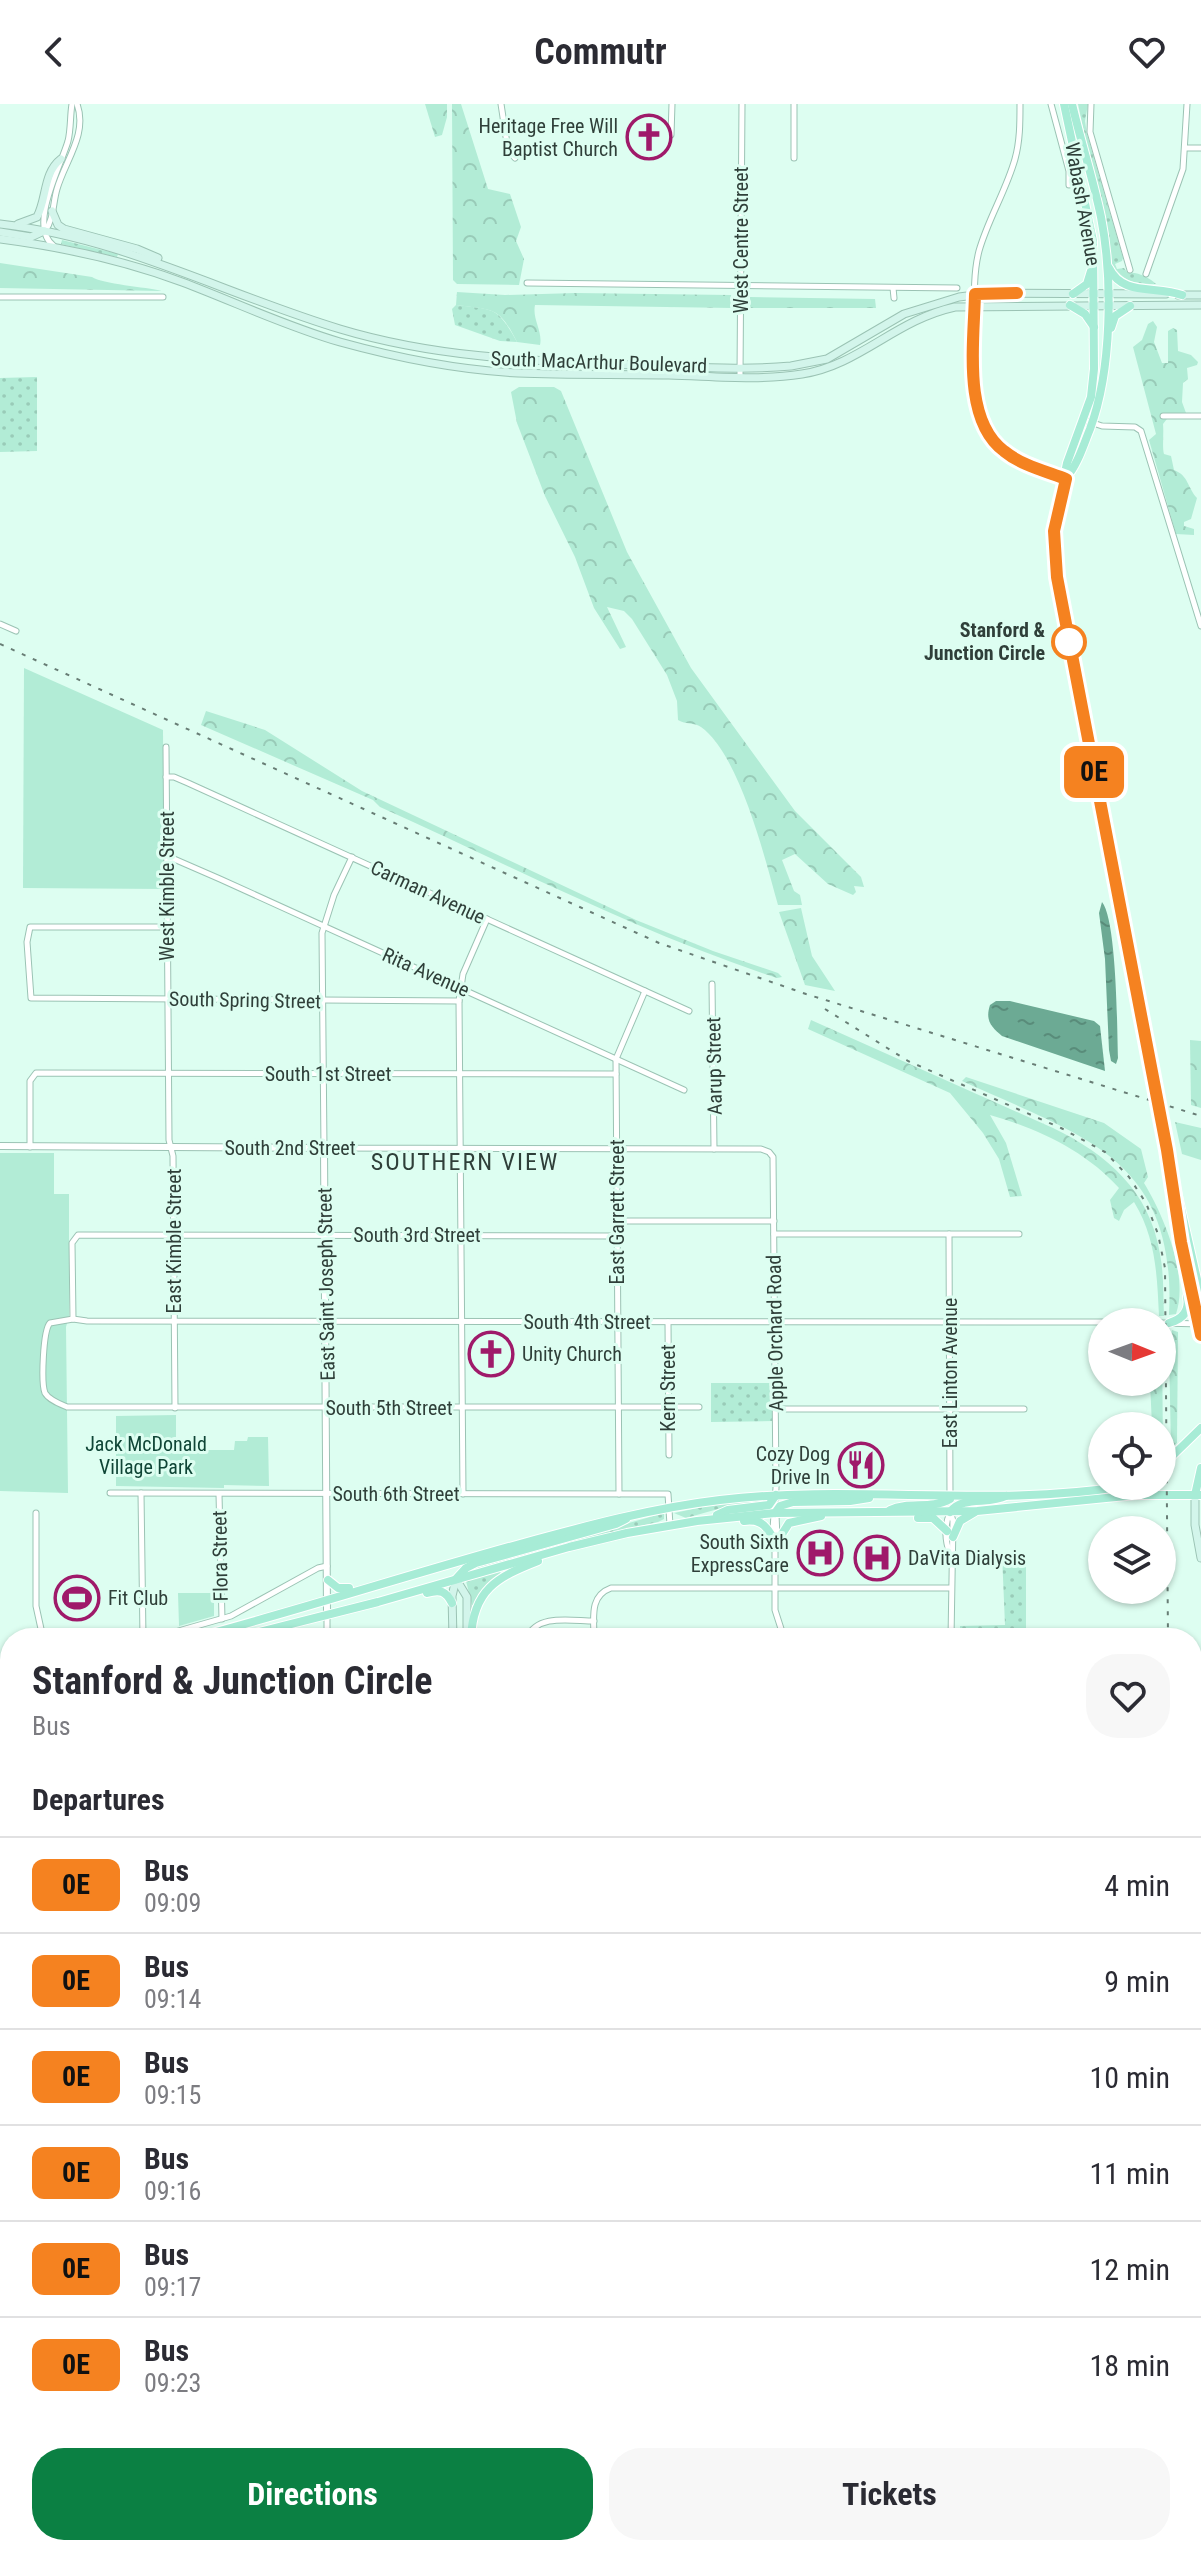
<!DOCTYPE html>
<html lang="en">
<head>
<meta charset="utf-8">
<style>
	body { margin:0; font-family:"Roboto Condensed",sans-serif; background:#f7f7f7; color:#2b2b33; height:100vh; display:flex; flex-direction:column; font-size:30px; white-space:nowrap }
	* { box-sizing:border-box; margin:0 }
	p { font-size:26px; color:#7c7c81 }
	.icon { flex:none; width:44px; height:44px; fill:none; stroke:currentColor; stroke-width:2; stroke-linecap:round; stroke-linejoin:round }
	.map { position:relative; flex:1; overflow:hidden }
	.details { position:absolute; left:0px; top:1524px; width:1202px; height:928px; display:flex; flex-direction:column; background:#fff; border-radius:32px 32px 0 0; box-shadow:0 2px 6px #0004 }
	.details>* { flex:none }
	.badge { padding:0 16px; border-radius:12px; font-size:28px; line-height:52px }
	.needle { width:52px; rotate:91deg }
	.tools { position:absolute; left:1088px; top:1204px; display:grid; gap:16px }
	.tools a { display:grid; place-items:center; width:88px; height:88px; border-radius:50%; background:#fff; box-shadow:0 2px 6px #0004; font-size:40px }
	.map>.badge { position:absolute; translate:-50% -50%; box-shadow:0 0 0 4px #fff }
	h2 { padding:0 32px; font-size:30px; line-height:72px }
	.round { display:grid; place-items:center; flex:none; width:84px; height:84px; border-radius:32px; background:#f7f7f7 }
	.head { display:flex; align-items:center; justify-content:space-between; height:136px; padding:0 32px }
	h1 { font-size:38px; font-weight:700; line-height:60px }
	.button { display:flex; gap:16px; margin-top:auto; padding:16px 32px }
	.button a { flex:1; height:92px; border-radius:32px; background:#0b8043; color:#fff; font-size:32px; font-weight:700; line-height:92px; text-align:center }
	.button a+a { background:#f7f7f7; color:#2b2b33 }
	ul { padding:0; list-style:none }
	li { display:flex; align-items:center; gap:24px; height:96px; padding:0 32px; border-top:2px solid #e1e1e2 }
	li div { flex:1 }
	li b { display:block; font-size:30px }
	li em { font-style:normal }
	li .badge { min-width:88px; font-weight:700; text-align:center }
	header { display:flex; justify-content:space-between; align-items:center; height:104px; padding:0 32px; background:#fff; font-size:36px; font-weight:700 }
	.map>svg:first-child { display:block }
</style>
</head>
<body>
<header><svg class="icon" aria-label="back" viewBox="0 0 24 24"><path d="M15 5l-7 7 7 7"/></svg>Commutr<svg class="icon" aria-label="heart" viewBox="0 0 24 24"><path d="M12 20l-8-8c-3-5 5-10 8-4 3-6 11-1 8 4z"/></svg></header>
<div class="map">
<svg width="1201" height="2452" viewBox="0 0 1201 2452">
	<defs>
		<pattern id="grass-dots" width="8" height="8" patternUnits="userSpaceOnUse" patternTransform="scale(2)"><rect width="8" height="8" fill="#b2ecd6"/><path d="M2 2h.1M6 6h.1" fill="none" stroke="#99cbb8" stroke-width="1.8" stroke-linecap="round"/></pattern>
		<pattern id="forest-crowns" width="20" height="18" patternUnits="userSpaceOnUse" patternTransform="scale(2)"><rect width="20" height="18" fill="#b2ecd6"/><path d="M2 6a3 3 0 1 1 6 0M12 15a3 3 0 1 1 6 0" fill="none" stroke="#99cbb8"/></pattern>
		<pattern id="water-ripples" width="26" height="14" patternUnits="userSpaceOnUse" patternTransform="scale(2)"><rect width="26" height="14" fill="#6caa94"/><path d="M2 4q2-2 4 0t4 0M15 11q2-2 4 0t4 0" fill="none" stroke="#598c7a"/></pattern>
	</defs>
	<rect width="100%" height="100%" fill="#ddfef1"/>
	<g fill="url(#grass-dots)">
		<path d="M1078 0H1088L1085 17 1087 30 1123 154 1122 157 1115 160 1117 165 1124 164 1128 169C1137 167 1150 174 1156 180 1138 180 1125 179 1114 163L1121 174 1113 164Z"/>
		<polygon points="62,136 118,150 117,153 61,140"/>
		<path d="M456 201C495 206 497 202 517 238L500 237 455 221 452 205Z"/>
		<polygon points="37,273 37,347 0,348 0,274"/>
		<polygon points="711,1279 773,1279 773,1317 711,1318"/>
		<polygon points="761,1396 767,1399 718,1405 686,1414 674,1409 717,1400"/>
		<polygon points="664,1409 664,1415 658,1418 596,1432 471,1466 477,1462"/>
		<polygon points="1002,1450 1026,1450 1026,1534 960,1534 960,1522 1005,1521"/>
		<polygon points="500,1467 501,1471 475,1501 472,1501 466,1477"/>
	</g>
	<g fill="url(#forest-crowns)">
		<polygon points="425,0 447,0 447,13 442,31 435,33"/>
		<polygon points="452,0 461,0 488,85 510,90 521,123 516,137 524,155 519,181 457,180 453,176"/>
		<path d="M0 159 92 173C102 180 146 183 162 187L0 184Z"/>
		<path d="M457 188 505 191 576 189 731 191 732 204 535 201C532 215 543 228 540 241L517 238C499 202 493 206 456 201Z"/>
		<polygon points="750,193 875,195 876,204 750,204"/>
		<path d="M1153 217 1157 223 1154 238 1162 259H1168V227L1173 224 1177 226 1178 247 1191 251 1198 258 1197 261 1187 264 1188 275 1183 279 1182 298 1186 309 1170 311 1163 320C1164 329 1162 343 1164 350L1171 352 1174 366C1189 372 1187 383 1197 394L1191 415 1184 418V422L1194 425V431L1176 430 1149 336 1156 330 1133 243 1142 236 1148 220Z"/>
		<path d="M519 283H554L561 287 627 448 691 564 795 707 861 773 864 783 854 782 856 788 853 791 828 780 795 750 782 756 794 787 800 791 802 801H778C765 755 740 651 701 623 694 618 686 621 678 616L677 597 667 571 632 515 624 507 607 503 626 543 620 545 594 504 575 453 545 392 517 319 511 288Z"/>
		<path d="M206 607 265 626 362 687 636 816 713 847 778 869 782 873 777 874C640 829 511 762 380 703L373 696 201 621Z"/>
		<polygon points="801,804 812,852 835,887 805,881 779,808"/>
		<path d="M811 916 1053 1024C1107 1050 1150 1087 1160 1150 1164 1170 1163 1191 1164 1212H1159C1157 1171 1156 1134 1134 1098L1124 1106 1119 1117 1114 1114 1110 1096 1119 1084C1086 1047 1037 1024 990 1011L1006 1039 1022 1092 1010 1093 999 1055 983 1029 950 989 808 925Z"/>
		<polygon points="1190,936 1201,937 1201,1004 1191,1001"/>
		<path d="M966 973 1104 1019 1141 1045 1148 1073 1144 1079C1164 1112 1189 1172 1176 1210L1169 1211C1177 1053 1082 1032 962 977Z"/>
		<polygon points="1175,1018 1201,1024 1201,1056 1182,1050"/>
		<polygon points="1172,1226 1178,1228 1177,1339 1171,1344 1169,1245"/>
		<polygon points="1162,1229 1163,1350 1162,1350 1162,1322 1152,1322 1150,1278 1162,1278"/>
		<polygon points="10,2045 10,2109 0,2109 0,2053"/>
		<polygon points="170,2442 252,2442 264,2450 290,2452 0,2452 0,2448 169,2449"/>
	</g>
	<g fill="#b2ecd6">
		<polygon points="24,564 163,626 164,785 23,784"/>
		<polygon points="0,1049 54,1049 54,1090 69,1090 69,1212 66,1223 68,1389 0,1387"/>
		<polygon points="176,1311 176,1346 234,1346 235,1337 247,1337 248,1333 268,1333 269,1382 224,1381 224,1384 116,1382 116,1312"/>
		<polygon points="178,1489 214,1489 214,1512 179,1522"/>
		<polygon points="1044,2442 1143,2442 1145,2452 1044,2452"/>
	</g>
	<g fill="url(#water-ripples)">
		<path d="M1102 798C1117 817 1117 925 1118 954L1116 960 1111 957 1109 946 1105 855 1099 809Z"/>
		<path d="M996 897H1010L1094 917 1100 922 1105 967 1002 932C991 923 985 916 990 901Z"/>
	</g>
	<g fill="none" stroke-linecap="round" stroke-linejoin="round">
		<g stroke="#9bc3b4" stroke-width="7">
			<g id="minor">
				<polyline points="501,0 508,46 515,54"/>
				<path d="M1020 0C1020 19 1020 37 1015 55 1006 87 988 115 979 147 972 174 975 205 975 233 975 326 973 341 1065 375"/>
				<polyline points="1051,0 1069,67 1069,81"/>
				<polyline points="1091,0 1090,28 1130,166"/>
				<polyline points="671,31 672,0"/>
				<polyline points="1186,44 1201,44"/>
				<polyline points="794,54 794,0"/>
				<path d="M45 127C54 115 53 98 57 85 65 57 88 30 77 0"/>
				<path d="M54 142C27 123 61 62 68 37 71 25 70 12 72 0"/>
				<polyline points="1146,170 1183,65 1187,0"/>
				<polyline points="527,179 957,184"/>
				<polyline points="893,184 894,194"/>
				<polyline points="0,193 163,193"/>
				<polyline points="740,272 742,0"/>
				<polyline points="1163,312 1201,312"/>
				<polyline points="1084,316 1102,322 1135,323 1141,327 1201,522"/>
				<polyline points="0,520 16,527"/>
				<polyline points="166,643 169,1036 173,1052 175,1304"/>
				<polyline points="166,673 174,673 188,679 689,907"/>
				<polyline points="352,753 334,791 322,829 324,1044 761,1045 769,1048 773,1053 776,1384 772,1438 775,1446 775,1506 784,1534"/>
				<polyline points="167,755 174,755 220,775 684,986"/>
				<polyline points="167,823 30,823 27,838 31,894 459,897"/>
				<polyline points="712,880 714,1045"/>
				<polyline points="30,1043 30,977 36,969 616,970"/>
				<polyline points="617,1117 774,1117"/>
				<polyline points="774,1130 1019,1130"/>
				<polyline points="949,1130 950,1393"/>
				<polyline points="73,1215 72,1139 78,1131 617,1132"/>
				<polyline points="668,1218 669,1351"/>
				<polyline points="1162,1219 1201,1220"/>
				<path d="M699 1303H67C60 1300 49 1296 45 1289 41 1279 43 1226 50 1219L73 1215 87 1217 1102 1218"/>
				<polyline points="776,1305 1024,1305"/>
				<polyline points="110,1389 668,1390 670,1421"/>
				<polyline points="141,1389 143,1534"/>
				<polyline points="219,1390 222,1515"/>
				<polyline points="463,1390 459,897 463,870 487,815"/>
				<polyline points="619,1390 616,955 645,887"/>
				<polyline points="950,1407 953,1417 951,1534"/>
				<polyline points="36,1409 36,1502 43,1534"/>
				<path d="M950 1409C944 1421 945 1437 950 1450"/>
				<polyline points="776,1411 777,1433"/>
				<polyline points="327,1510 327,1534"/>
				<polyline points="154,1534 231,1512 318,1464 327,1462"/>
				<path d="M527 1534C537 1509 572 1517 594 1517"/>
				<path d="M594 1534C594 1514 589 1492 611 1484H951"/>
				<polyline points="0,1571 10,1569"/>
				<polyline points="0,1613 10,1613"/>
				<polyline points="1192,1699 1201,1699"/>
				<polyline points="1192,2172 1201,2172"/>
				<polyline points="480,2442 480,2452"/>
				<polyline points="1025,2442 1025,2452"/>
				<polyline points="760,2452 760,2442"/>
			</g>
		</g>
		<g stroke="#9bc3b4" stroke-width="8">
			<g id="tertiary">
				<polyline points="0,1042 324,1044 327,1509"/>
				<polyline points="1192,1865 1201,1865"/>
				<polyline points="0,1954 10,1954"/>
			</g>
		</g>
		<g stroke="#9bc3b4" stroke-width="9">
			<g id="secondary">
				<polyline points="52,107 58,121 64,125 137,145 158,154"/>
				<path d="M0 120C123 134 224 190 340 225 436 254 534 257 633 261 685 262 739 267 791 262L827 255 904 210 959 193 991 189 1166 190"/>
				<path d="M18 120 37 113C47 95 43 69 61 55"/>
				<polyline points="0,128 31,133 44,127"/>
				<path d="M0 135C62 143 123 156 182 178 235 198 285 222 340 238 398 254 458 266 518 269 568 271 619 270 669 271 712 272 759 277 802 270 860 261 895 216 955 203L1201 201"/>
				<polyline points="1178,191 1201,191"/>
				<polyline points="1195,1391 1195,1421 1201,1454"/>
				<polyline points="456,1475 467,1493 467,1534"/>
				<polyline points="453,1534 452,1492 456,1475"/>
				<polyline points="459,2442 459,2452"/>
				<polyline points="468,2452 468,2442"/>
			</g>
		</g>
		<g stroke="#fff" stroke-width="10">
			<g id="primary">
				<polyline points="1064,0 1093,137 1094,265 1091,293 1067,359 1056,413 1055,457 1153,970"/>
				<path d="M1109 164C1123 193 1156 181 1182 191"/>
				<polyline points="1073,190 1087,180 1091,167"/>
				<polyline points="1070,201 1085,210 1094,223"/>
				<polyline points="1111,224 1115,212 1130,202"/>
				<path d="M1066 374C1078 360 1083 342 1090 325 1112 266 1113 175 1101 113 1093 75 1081 38 1072 0"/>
				<polyline points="1164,1030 1201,1193"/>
				<polyline points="1170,1062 1169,1072 1201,1231"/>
				<path d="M1169 1219C1183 1215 1190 1207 1187 1193"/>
				<polyline points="1162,1362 1201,1324"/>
				<polyline points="1195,1391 1201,1364"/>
				<path d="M890 1406C909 1397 931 1406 950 1395"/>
				<path d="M950 1408C963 1391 988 1401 1006 1392"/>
				<polyline points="775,1409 780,1402 793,1398 850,1397 869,1394"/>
				<polyline points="717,1411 728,1406 769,1401 776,1391"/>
				<polyline points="918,1414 933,1414 947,1427"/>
				<path d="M744 1417C759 1415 765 1420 772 1432"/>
				<polyline points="953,1433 960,1417 975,1408"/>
				<polyline points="777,1438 789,1419 821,1412"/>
				<polyline points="456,1475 466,1464 476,1459 616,1420 626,1415"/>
				<polyline points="328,1476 338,1484 349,1484"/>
				<path d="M427 1489C440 1485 446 1487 452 1499"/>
				<path d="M194 1534C303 1505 411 1470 520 1440 586 1422 652 1404 720 1396 855 1380 992 1404 1125 1382"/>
				<polyline points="236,1534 378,1498 569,1443 627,1429 697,1417 775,1409 977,1407 1136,1391 1201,1391"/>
				<path d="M471 1534C473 1486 497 1473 538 1457"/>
				<polyline points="0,1581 10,1579"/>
				<polyline points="0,1593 10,1591"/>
			</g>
		</g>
		<use href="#minor" stroke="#fff" stroke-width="5"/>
		<use href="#tertiary" stroke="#fff" stroke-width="6"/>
		<use href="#secondary" stroke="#d3f5eb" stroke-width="7"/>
		<use href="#primary" stroke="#a7ecd6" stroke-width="8"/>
		<g stroke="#687d75" stroke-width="2" stroke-dasharray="4 8" stroke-linecap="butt">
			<polyline points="0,540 659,839 806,890 1201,1012"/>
			<polyline points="825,905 908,957 1061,1024 1105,1048 1129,1073 1146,1099 1158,1130 1165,1164 1168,1534"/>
			<polyline points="224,2442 238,2452"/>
			<polyline points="1040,2442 1040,2452"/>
		</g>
		<g stroke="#fff" stroke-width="10" stroke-linecap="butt">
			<polyline id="primary-bridge" points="1153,970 1164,1030"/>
		</g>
		<use href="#primary-bridge" stroke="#a7ecd6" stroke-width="8"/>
	</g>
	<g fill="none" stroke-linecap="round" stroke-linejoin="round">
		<g stroke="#fff" stroke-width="18">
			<path id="line" d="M1017 189 975 190C974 237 962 316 1004 347 1021 361 1045 367 1066 375L1054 427 1057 473 1167 1046 1181 1138 1201 1231"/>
		</g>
		<use href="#line" stroke="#f58220" stroke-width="12"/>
	</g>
	<defs>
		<g id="church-ring" transform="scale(2.3)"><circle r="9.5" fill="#ddfef1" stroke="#9f1a6a" stroke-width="1.5"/><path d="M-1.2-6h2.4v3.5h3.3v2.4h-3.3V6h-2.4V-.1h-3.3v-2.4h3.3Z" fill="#9f1a6a"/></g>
		<g id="restaurant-ring" transform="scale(2.3)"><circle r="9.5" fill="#ddfef1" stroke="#9f1a6a" stroke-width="1.5"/><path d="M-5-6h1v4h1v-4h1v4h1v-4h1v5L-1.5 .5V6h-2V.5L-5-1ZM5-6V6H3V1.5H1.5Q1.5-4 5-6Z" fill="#9f1a6a"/></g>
		<g id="hospital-ring" transform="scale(2.3)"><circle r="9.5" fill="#ddfef1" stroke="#9f1a6a" stroke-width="1.5"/><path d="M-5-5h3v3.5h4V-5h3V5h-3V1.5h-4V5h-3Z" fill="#9f1a6a"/></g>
		<g id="stadium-ring" transform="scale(2.3)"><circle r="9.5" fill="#ddfef1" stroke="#9f1a6a" stroke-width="1.5"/><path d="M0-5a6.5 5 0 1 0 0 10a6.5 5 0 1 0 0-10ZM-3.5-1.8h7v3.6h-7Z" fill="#9f1a6a"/></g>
	</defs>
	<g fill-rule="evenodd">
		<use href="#church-ring" x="649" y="33"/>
		<use href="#church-ring" x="491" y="1250"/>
		<use href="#restaurant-ring" x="861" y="1361"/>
		<use href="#hospital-ring" x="820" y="1449"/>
		<use href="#hospital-ring" x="877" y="1454"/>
		<use href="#stadium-ring" x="77" y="1494"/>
	</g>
	<circle fill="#fff" stroke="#f58220" stroke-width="4" cx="1069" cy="538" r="16"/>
	<g text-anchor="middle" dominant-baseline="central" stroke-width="6" stroke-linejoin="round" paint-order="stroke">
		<g font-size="20" fill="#2f3f39" stroke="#ddfef1" text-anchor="end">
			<text x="618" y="22">Heritage Free Will<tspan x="618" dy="23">Baptist Church</tspan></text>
			<text x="522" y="1250" text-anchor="start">Unity Church</text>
			<text x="830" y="1350">Cozy Dog<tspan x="830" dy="23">Drive In</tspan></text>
			<text x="789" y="1438">South Sixth<tspan x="789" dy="23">ExpressCare</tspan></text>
			<text x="908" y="1454" text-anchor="start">DaVita Dialysis</text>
			<text x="108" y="1494" text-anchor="start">Fit Club</text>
		</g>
		<g font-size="20" fill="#2f3f39" stroke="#ddfef1">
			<text transform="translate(1083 100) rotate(80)">Wabash Avenue</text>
			<text transform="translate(741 136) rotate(-90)">West Centre Street</text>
			<text transform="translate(599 258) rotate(2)">South MacArthur Boulevard</text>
			<text transform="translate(167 782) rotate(-90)">West Kimble Street</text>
			<text transform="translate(428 788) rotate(25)">Carman Avenue</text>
			<text transform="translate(426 868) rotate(24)">Rita Avenue</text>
			<text transform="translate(245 896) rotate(1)">South Spring Street</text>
			<text transform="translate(714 962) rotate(-91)">Aarup Street</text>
			<text x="328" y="970">South 1st Street</text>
			<text x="290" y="1044">South 2nd Street</text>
			<text transform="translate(617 1108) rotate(-90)">East Garrett Street</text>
			<text x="417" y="1131">South 3rd Street</text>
			<text transform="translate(174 1137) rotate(-90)">East Kimble Street</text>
			<text transform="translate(326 1180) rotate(-91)">East Saint Joseph Street</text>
			<text x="587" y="1218">South 4th Street</text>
			<text transform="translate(775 1229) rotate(-91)">Apple Orchard Road</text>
			<text transform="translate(950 1269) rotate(-90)">East Linton Avenue</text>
			<text transform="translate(668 1284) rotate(-90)">Kern Street</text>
			<text x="389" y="1304">South 5th Street</text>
			<text x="396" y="1390">South 6th Street</text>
			<text transform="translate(220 1452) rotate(-91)">Flora Street</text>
		</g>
		<g font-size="20" font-weight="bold" fill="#2f3f39" stroke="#ddfef1" text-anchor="end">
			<text x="1045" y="526">Stanford &amp;<tspan x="1045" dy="23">Junction Circle</tspan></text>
		</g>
		<g font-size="20" fill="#0f4536" stroke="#ddfef1">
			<text x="146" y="1340">Jack McDonald<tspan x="146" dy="23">Village Park</tspan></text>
		</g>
		<g font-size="24" letter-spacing="2" fill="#2f3f39" stroke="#ddfef1">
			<text x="465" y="1058">SOUTHERN VIEW</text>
		</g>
	</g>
</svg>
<div class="tools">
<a><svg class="needle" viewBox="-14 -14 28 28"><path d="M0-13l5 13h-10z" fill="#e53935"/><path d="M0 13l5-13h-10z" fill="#7c7c81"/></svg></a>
<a><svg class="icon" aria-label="locate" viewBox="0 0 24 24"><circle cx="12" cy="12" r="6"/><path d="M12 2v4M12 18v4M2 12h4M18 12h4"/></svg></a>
<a><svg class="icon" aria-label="layers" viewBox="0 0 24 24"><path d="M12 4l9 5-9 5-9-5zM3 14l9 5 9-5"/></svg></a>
</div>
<b class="badge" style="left:1094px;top:668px;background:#f58220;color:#111">0E</b>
<section class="details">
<div class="head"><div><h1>Stanford &amp; Junction Circle</h1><p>Bus</p></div><a class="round"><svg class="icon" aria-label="heart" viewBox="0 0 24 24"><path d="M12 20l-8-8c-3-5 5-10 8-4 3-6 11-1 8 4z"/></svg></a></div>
<h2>Departures</h2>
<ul>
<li><span class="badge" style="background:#f58220;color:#111">0E</span><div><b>Bus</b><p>09:09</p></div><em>4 min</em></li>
<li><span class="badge" style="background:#f58220;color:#111">0E</span><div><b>Bus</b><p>09:14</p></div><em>9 min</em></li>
<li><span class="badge" style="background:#f58220;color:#111">0E</span><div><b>Bus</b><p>09:15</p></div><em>10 min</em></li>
<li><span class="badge" style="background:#f58220;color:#111">0E</span><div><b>Bus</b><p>09:16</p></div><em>11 min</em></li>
<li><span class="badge" style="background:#f58220;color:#111">0E</span><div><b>Bus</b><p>09:17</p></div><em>12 min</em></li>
<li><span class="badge" style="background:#f58220;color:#111">0E</span><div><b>Bus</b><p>09:23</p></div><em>18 min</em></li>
</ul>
<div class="button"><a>Directions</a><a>Tickets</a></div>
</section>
</div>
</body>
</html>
